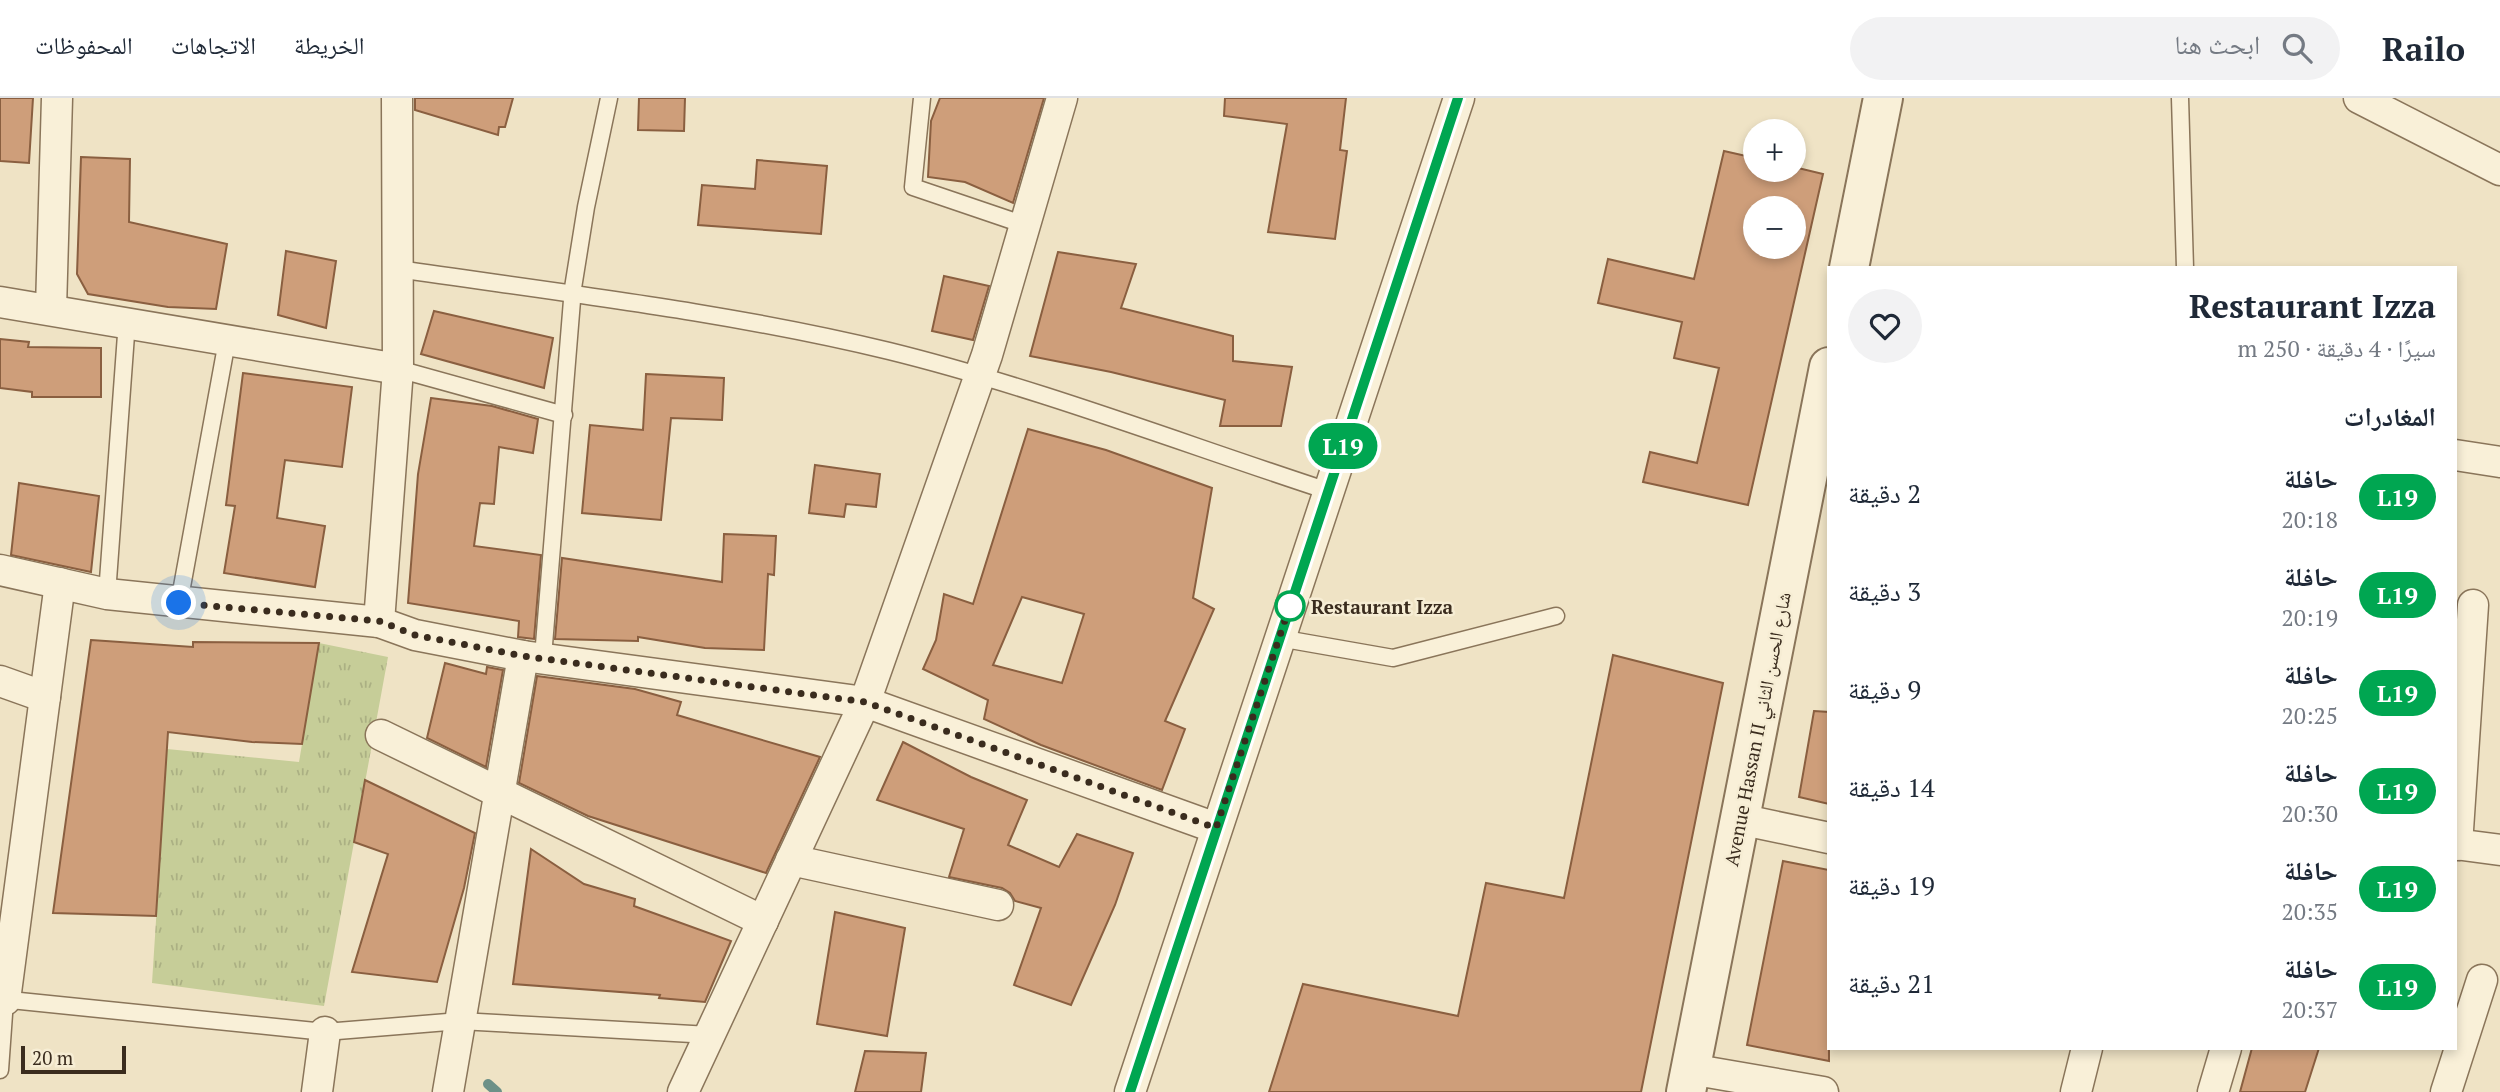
<!DOCTYPE html>
<html lang="ar">
<head>
<meta charset="utf-8">
<style>
	body { margin:0; font-family:"PT Serif","Noto Naskh Arabic",serif; background:#f2f2f3; color:#1f2937; direction:rtl; height:100vh; display:flex; flex-direction:column; font-size:26px; white-space:nowrap }
	* { box-sizing:border-box; margin:0 }
	p { font-size:23px; color:#747a83 }
	.icon { flex:none; width:38px; height:38px; fill:none; stroke:currentColor; stroke-width:2; stroke-linecap:round; stroke-linejoin:round }
	.map { position:relative; flex:1; overflow:hidden; direction:ltr }
	.details { position:absolute; left:1827px; top:168px; width:630px; height:784px; display:flex; flex-direction:column; background:#fff; border-radius:0px; box-shadow:0 4px 10px #0003; direction:rtl }
	.details>* { flex:none }
	.badge { padding:0 14px; border-radius:23px; font-size:24px; line-height:46px }
	.tools { position:absolute; left:1743px; top:21px; display:grid; gap:14px }
	.tools a { display:grid; place-items:center; width:63px; height:63px; border-radius:50%; background:#fff; box-shadow:0 4px 10px #0003; font-size:35px }
	.scale { position:absolute; left:21px; bottom:18px; width:105px; box-sizing:border-box; padding-left:7px; border:4px solid #3a2c1e; border-top:0; font-size:19px; line-height:24px; white-space:nowrap; color:#3a2c1e; -webkit-text-stroke:5px #f6edd4; paint-order:stroke }
	.you { position:absolute; width:35px; height:35px; margin:-18px; border:5px solid #fff; border-radius:50%; background:#1a73e8; box-shadow:0 0 0 10px #1a73e833 }
	.map>.badge { position:absolute; translate:-50% -50%; box-shadow:0 0 0 4px #fff }
	h2 { padding:0 21px; font-size:26px; line-height:63px }
	.round { display:grid; place-items:center; flex:none; width:74px; height:74px; border-radius:37px; background:#f2f2f3 }
	.overview { display:flex; align-items:center; justify-content:space-between; height:119px; padding:0 21px }
	h1 { font-size:33px; font-weight:700; line-height:52px }
	ul { padding:0; list-style:none }
	li { display:flex; align-items:center; gap:21px; height:98px; padding:0 21px }
	li div { flex:1 }
	li b { display:block; font-size:26px }
	li em { font-style:normal }
	li .badge { min-width:77px; font-weight:700; text-align:center }
	header { display:flex; align-items:center; gap:42px; box-sizing:border-box; height:98px; padding:0 35px; background:#fff; border-bottom:2px solid #e0e1e3 }
	header strong { font-size:33px }
	nav { display:flex; gap:38px; margin-inline-start:auto; font-size:24px }
	.search { width:490px; height:63px; background:#f2f2f3; display:flex; align-items:center; gap:18px; box-sizing:border-box; padding:0 24px; border-radius:38px; color:#747a83; font-size:26px }
	.map>svg:first-child { display:block }
</style>
</head>
<body>
<header>
<strong>Railo</strong>
<div class="search"><svg class="icon" aria-label="search" viewBox="0 0 24 24"><circle cx="10" cy="10" r="6"/><path d="M15 15l6 6"/></svg>ابحث هنا</div>
<nav><a>الخريطة</a><a>الاتجاهات</a><a>المحفوظات</a></nav>
</header>
<div class="map">
<svg width="2500" height="994" viewBox="0 0 2500 994">
	<defs>
		<pattern id="grass-tufts" width="24" height="20" patternUnits="userSpaceOnUse" patternTransform="scale(1.75)"><rect width="24" height="20" fill="#c6cd98"/><path d="M3 7l-1-3M5 7V3M7 7l1-3M15 17l-1-3M17 17v-4M19 17l1-3" fill="none" stroke="#abb083"/></pattern>
	</defs>
	<rect width="100%" height="100%" fill="#efe3c5"/>
	<polygon fill="url(#grass-tufts)" points="319,545 388,559 324,908 152,885 167,651 299,664"/>
	<g fill="none" stroke-linecap="round" stroke-linejoin="round">
		<polyline stroke="#6d9188" stroke-width="10" points="488,986 497,994"/>
	</g>
	<g fill="#ce9e7a" stroke="#8a5f40" stroke-width="2" fill-rule="evenodd">
		<polygon points="0,0 33,0 29,65 0,63"/>
		<polygon points="415,0 513,0 505,29 499,29 498,37 415,12"/>
		<polygon points="639,0 685,0 684,33 638,32"/>
		<polygon points="940,0 1044,0 1013,105 965,84 928,79 931,23"/>
		<polygon points="1225,0 1346,0 1340,52 1347,53 1335,141 1268,134 1287,26 1224,18"/>
		<path d="M1724 53 1755 60V72L1794 69 1823 76 1748 407 1643 384 1650 354 1697 365 1719 270 1674 260 1682 224 1598 205 1608 161 1694 181ZM1755 110H1794V149H1755Z"/>
		<polygon points="81,59 130,61 129,124 227,146 216,211 168,209 88,196 77,176"/>
		<polygon points="757,62 827,68 821,136 698,127 702,87 755,91"/>
		<polygon points="286,153 336,163 326,230 278,217"/>
		<polygon points="1058,154 1136,166 1121,210 1233,238 1233,263 1292,269 1281,328 1220,328 1225,302 1111,274 1030,258"/>
		<polygon points="944,178 989,188 973,242 932,233"/>
		<polygon points="434,213 553,240 544,290 421,256"/>
		<polygon points="0,241 29,244 28,249 101,250 101,299 32,299 32,294 0,290"/>
		<polygon points="243,275 352,289 342,369 285,362 277,420 325,428 315,489 224,475 235,408 226,407"/>
		<polygon points="646,276 724,280 722,322 671,320 661,422 582,415 590,327 643,332"/>
		<polygon points="431,300 492,308 538,321 533,355 499,349 494,406 480,405 474,448 541,457 534,541 518,539 519,523 408,505 418,376"/>
		<path d="M1028 331 1106 352 1212 390 1193 500 1214 511 1165 623 1185 631 1162 692 1041 647 984 621 988 602 923 571 936 542 944 496 973 506ZM1022 499 1084 516 1062 585 993 567Z"/>
		<polygon points="815,367 880,376 876,409 846,406 844,419 809,415"/>
		<polygon points="19,385 99,398 91,474 11,457"/>
		<polygon points="724,436 776,438 774,477 768,476 764,552 705,550 638,539 638,543 555,541 562,460 722,484"/>
		<polygon points="91,542 193,549 193,544 319,545 302,646 252,644 168,634 156,818 53,815"/>
		<polygon points="1613,557 1723,585 1641,994 1269,994 1303,886 1458,918 1486,785 1564,800"/>
		<polygon points="445,565 486,576 487,569 503,572 486,669 427,640"/>
		<polygon points="537,578 635,591 681,604 677,617 820,659 766,775 588,718 519,685"/>
		<polygon points="1814,613 1829,614 1829,706 1799,699"/>
		<polygon points="903,644 971,679 1027,702 1008,747 1059,769 1077,736 1133,755 1115,807 1071,907 1014,887 1041,810 1015,803 1010,795 1002,790 949,779 964,731 877,702"/>
		<polygon points="365,682 475,735 464,790 437,884 352,874 388,756 354,744"/>
		<polygon points="531,751 584,786 635,801 634,808 731,843 705,904 659,900 660,897 513,886"/>
		<polygon points="1783,763 1829,772 1829,963 1747,947"/>
		<polygon points="835,814 905,830 887,938 817,926"/>
		<polygon points="2252,950 2319,950 2305,994 2240,994"/>
		<polygon points="865,953 926,955 921,994 855,994"/>
	</g>
	<g fill="none" stroke-linecap="round" stroke-linejoin="round">
		<g stroke="#8a755a" stroke-width="19">
			<g id="service">
				<polyline points="922,0 913,89 1025,127"/>
				<polyline points="2180,0 2185,170"/>
				<path d="M398 171C562 195 728 214 889 253 1035 289 1184 346 1328 393"/>
				<polyline points="398,271 564,317"/>
				<polyline points="107,496 127,223"/>
				<polyline points="179,505 227,243"/>
				<polyline points="1279,540 1393,560 1556,518"/>
				<polyline points="543,559 573,190 586,109 609,0"/>
				<polyline points="0,901 325,934 460,923 710,937"/>
				<polyline points="0,972 5,902"/>
			</g>
		</g>
		<g stroke="#8a755a" stroke-width="33">
			<g id="minor">
				<polyline points="2359,0 2500,72"/>
				<polyline points="0,204 398,271 397,0"/>
				<polyline points="51,211 57,0"/>
				<polyline points="2455,357 2500,364"/>
				<polyline points="0,472 107,496 379,524 415,537 523,558 865,604 1216,730"/>
				<polyline points="379,524 398,271"/>
				<polyline points="0,583 45,599"/>
				<polyline points="381,637 763,823"/>
				<polyline points="1739,721 1829,740"/>
				<polyline points="2455,746 2500,752"/>
				<polyline points="2457,747 2473,507"/>
				<polyline points="791,762 998,807"/>
				<polyline points="5,902 60,485"/>
				<polyline points="1690,971 1823,994"/>
				<polyline points="317,994 325,934"/>
				<polyline points="448,994 523,558"/>
				<polyline points="683,994 865,604 987,257 1062,0"/>
				<polyline points="1130,994 1459,0"/>
				<polyline points="2076,994 2087,950"/>
				<polyline points="2213,994 2226,950"/>
				<polyline points="2446,994 2482,882"/>
			</g>
		</g>
		<g stroke="#8a755a" stroke-width="42">
			<g id="tertiary">
				<polyline points="1849,170 1883,0"/>
				<polyline points="1686,994 1829,269"/>
			</g>
		</g>
		<use href="#service" stroke="#f9f0d8" stroke-width="16"/>
		<use href="#minor" stroke="#f9f0d8" stroke-width="30"/>
		<use href="#tertiary" stroke="#f9f0d8" stroke-width="38"/>
	</g>
	<g fill="none" stroke-linecap="round" stroke-linejoin="round">
		<g stroke="#fff" stroke-width="16">
			<polyline id="line" points="1130,994 1458,0"/>
		</g>
		<use href="#line" stroke="#00a651" stroke-width="10"/>
		<polyline stroke="#3a2c1e" stroke-width="7" stroke-dasharray="0 12.6" points="179,505 379,523 415,537 523,558 865,604 1216,730 1293,498 1290,508"/>
	</g>
	<circle fill="#fff" stroke="#00a651" stroke-width="3.5" cx="1290" cy="508" r="14"/>
	<g text-anchor="middle" dominant-baseline="central" stroke-width="5" stroke-linejoin="round" paint-order="stroke">
		<g font-size="19" font-weight="bold" fill="#3a2c1e" stroke="#f6edd4" text-anchor="start">
			<text x="1311" y="508">Restaurant Izza</text>
		</g>
		<g font-size="19" fill="#3a2c1e" stroke="#f6edd4">
			<text transform="translate(1757 631) rotate(-79)">Avenue Hassan II شارع الحسن الثاني</text>
		</g>
	</g>
</svg>
<div class="tools">
<a>+</a>
<a>−</a>
</div>
<div class="scale">20 m</div>
<div class="you" style="left:179px;top:505px"></div>
<b class="badge" style="left:1343px;top:348px;background:#00a651;color:#fff">L19</b>
<section class="details">
<div class="overview"><div><h1>Restaurant Izza</h1><p>سيرًا · 4 دقيقة · 250 m</p></div><a class="round"><svg class="icon" aria-label="heart" viewBox="0 0 24 24"><path d="M12 20l-8-8c-3-5 5-10 8-4 3-6 11-1 8 4z"/></svg></a></div>
<h2>المغادرات</h2>
<ul>
<li><span class="badge" style="background:#00a651;color:#fff">L19</span><div><b>حافلة</b><p>20:18</p></div><em>2 دقيقة</em></li>
<li><span class="badge" style="background:#00a651;color:#fff">L19</span><div><b>حافلة</b><p>20:19</p></div><em>3 دقيقة</em></li>
<li><span class="badge" style="background:#00a651;color:#fff">L19</span><div><b>حافلة</b><p>20:25</p></div><em>9 دقيقة</em></li>
<li><span class="badge" style="background:#00a651;color:#fff">L19</span><div><b>حافلة</b><p>20:30</p></div><em>14 دقيقة</em></li>
<li><span class="badge" style="background:#00a651;color:#fff">L19</span><div><b>حافلة</b><p>20:35</p></div><em>19 دقيقة</em></li>
<li><span class="badge" style="background:#00a651;color:#fff">L19</span><div><b>حافلة</b><p>20:37</p></div><em>21 دقيقة</em></li>
</ul>
</section>
</div>
</body>
</html>
